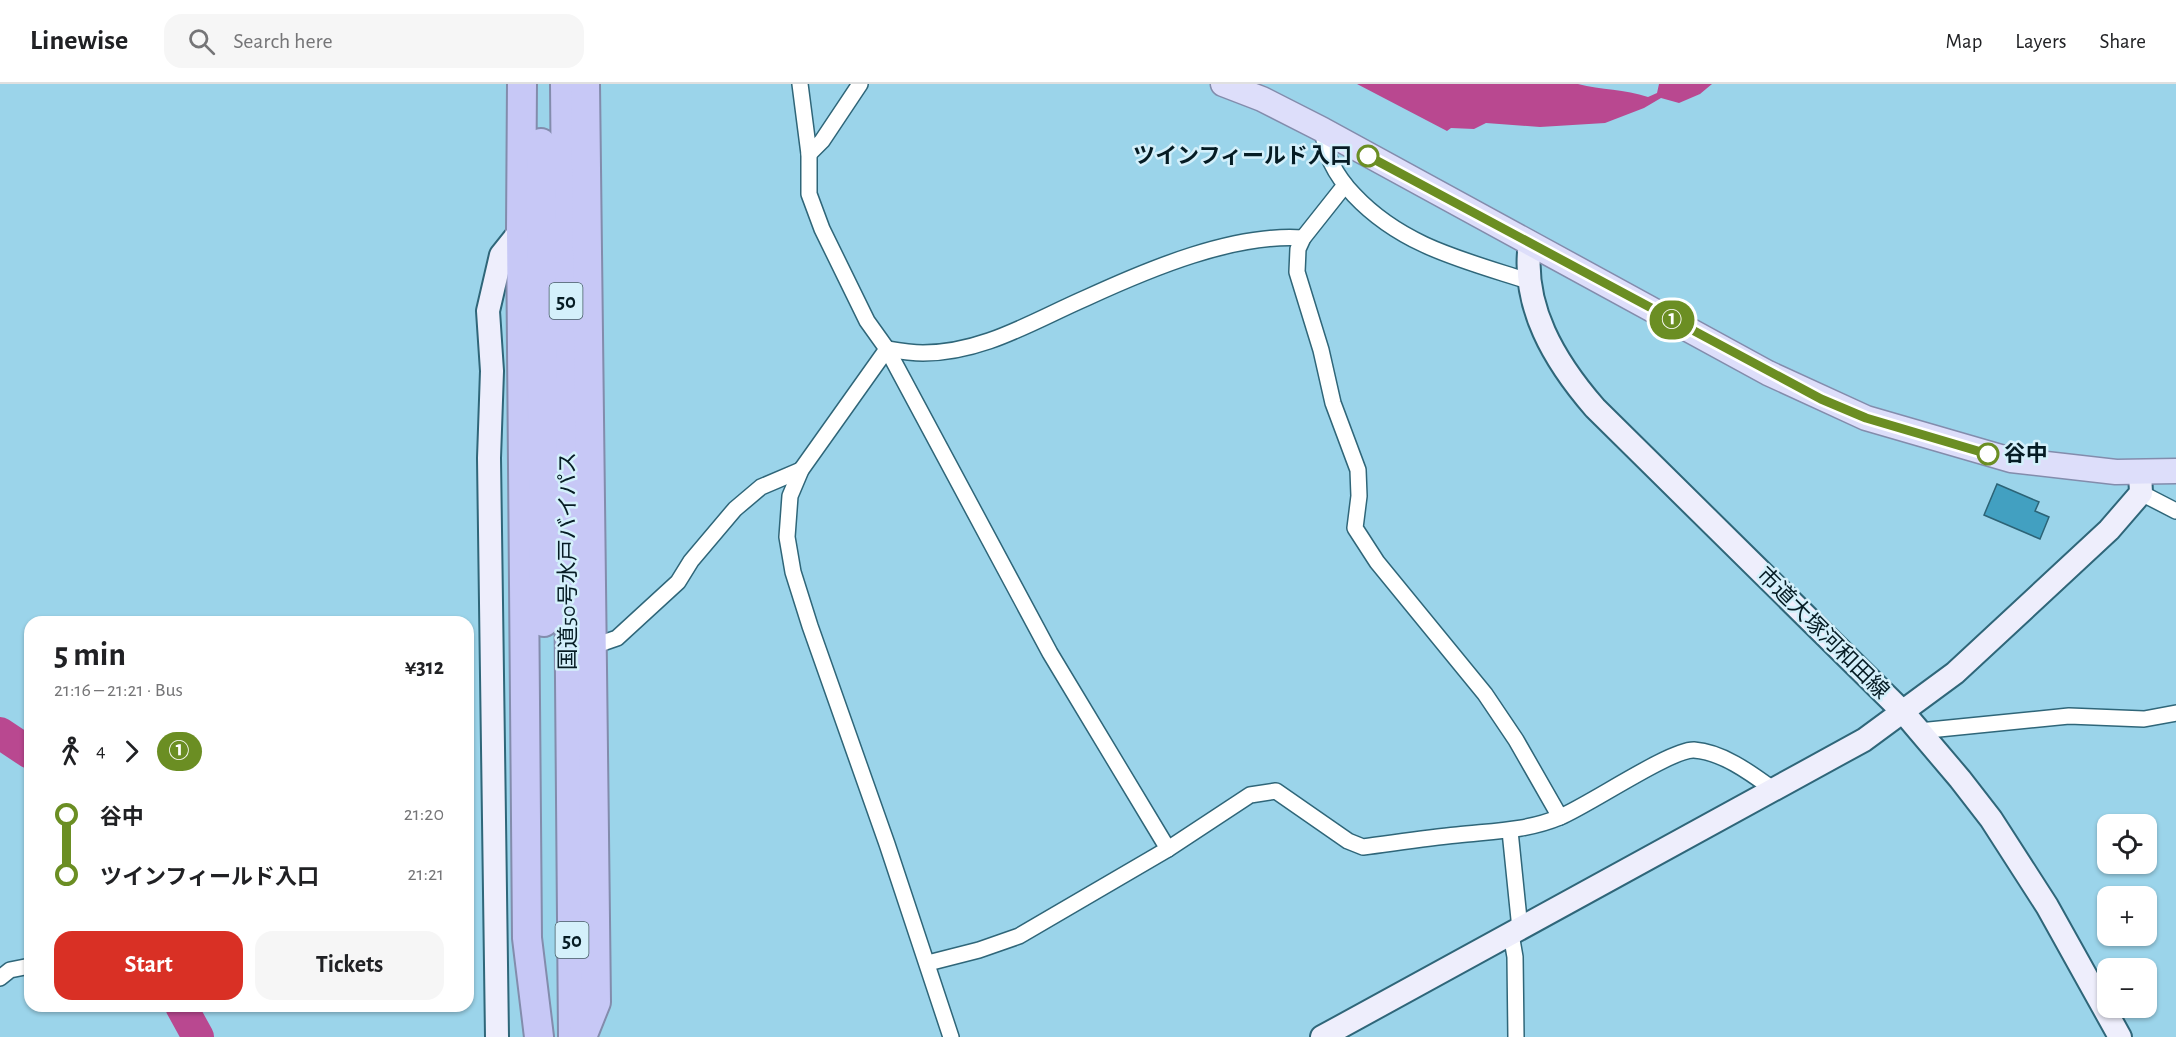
<!DOCTYPE html>
<html lang="en">
<head>
<meta charset="utf-8">
<style>
	body { margin:0; font-family:"Alegreya Sans","Noto Sans JP",sans-serif; background:#f6f6f6; color:#202124; height:100vh; display:flex; flex-direction:column; font-size:22px; white-space:nowrap }
	* { box-sizing:border-box; margin:0 }
	p { font-size:20px; color:#757577 }
	.icon { flex:none; width:33px; height:33px; fill:none; stroke:currentColor; stroke-width:2; stroke-linecap:round; stroke-linejoin:round }
	.map { position:relative; flex:1; overflow:hidden }
	.details { position:absolute; left:24px; top:532px; width:450px; height:396px; display:flex; flex-direction:column; background:#fff; border-radius:18px; box-shadow:0 2px 4px #0004 }
	.details>* { flex:none }
	.badge { padding:0 12px; border-radius:20px; font-size:21px; line-height:39px }
	.tools { position:absolute; left:2097px; top:730px; display:grid; gap:12px }
	.tools a { display:grid; place-items:center; width:60px; height:60px; border-radius:12px; background:#fff; box-shadow:0 2px 4px #0004; font-size:30px }
	.map>.badge { position:absolute; translate:-50% -50%; box-shadow:0 0 0 3px #fff }
	.legs { display:flex; align-items:center; gap:9px; height:66px; padding:0 30px; font-size:20px }
	.legs p { margin-inline-start:auto }
	.headline { display:flex; align-items:center; justify-content:space-between; height:102px; padding:0 30px }
	h1 { font-size:33px; font-weight:700; line-height:45px }
	.button { display:flex; gap:12px; margin-top:auto; padding:12px 30px }
	.button a { flex:1; height:69px; border-radius:18px; background:#d93025; color:#fff; font-size:24px; font-weight:700; line-height:69px; text-align:center }
	.button a+a { background:#f6f6f6; color:#202124 }
	ul { padding:0 30px; list-style:none }
	li { display:flex; align-items:center; gap:21px; height:60px; font-size:22px }
	li i { display:grid; place-items:center; width:9px; height:100%; margin:0 8px; background:currentColor }
	li i::after { content:''; width:15px; height:15px; margin:-8px; border:4px solid; border-radius:50%; background:#fff }
	li p { margin-inline-start:auto }
	li:first-child i { background:linear-gradient(#0000 50%,currentColor 0) }
	li:last-child i { background:linear-gradient(currentColor 50%,#0000 0) }
	header { display:flex; align-items:center; gap:36px; box-sizing:border-box; height:84px; padding:0 30px; background:#fff; border-bottom:2px solid #e0e0e0 }
	header strong { font-size:28px }
	nav { display:flex; gap:33px; margin-inline-start:auto; font-size:21px }
	.search { width:420px; height:54px; background:#f6f6f6; display:flex; align-items:center; gap:15px; box-sizing:border-box; padding:0 21px; border-radius:18px; color:#757577; font-size:22px }
	.map>svg:first-child { display:block }
</style>
</head>
<body>
<header>
<strong>Linewise</strong>
<div class="search"><svg class="icon" aria-label="search" viewBox="0 0 24 24"><circle cx="10" cy="10" r="6"/><path d="M15 15l6 6"/></svg>Search here</div>
<nav><a>Map</a><a>Layers</a><a>Share</a></nav>
</header>
<div class="map">
<svg width="2176" height="953" viewBox="0 0 2176 953">
	<rect width="100%" height="100%" fill="#9bd4ea"/>
	<path fill="#b94890" d="M1357 0H1578C1601 6 1625 5 1648 13L1657 9 1659 0H1712L1700 10 1679 19 1661 14 1644 24 1605 39 1540 43 1486 39 1474 45 1451 44 1447 47Z"/>
	<g fill="none" stroke-linecap="round" stroke-linejoin="round">
		<g stroke="#b94890" stroke-width="32">
			<polyline points="0,649 30,669"/>
			<polyline points="181,922 198,953"/>
		</g>
	</g>
	<polygon fill="#42a0c1" stroke="#2c6376" stroke-width="1.5" points="1997,400 2039,418 2035,427 2049,433 2040,455 1984,431"/>
	<g fill="none" stroke-linecap="round" stroke-linejoin="round">
		<g stroke="#2f6679" stroke-width="18">
			<g id="street">
				<polyline points="800,0 809,70 809,110 822,145 867,237 887,265 1050,569 1168,765"/>
				<path d="M1323 46C1324 72 1337 93 1354 111 1402 162 1463 176 1528 197"/>
				<polyline points="809,70 822,57 860,0"/>
				<polyline points="1345,101 1303,154 1298,165 1297,188 1321,266 1333,319 1358,386 1359,412 1355,444 1377,478 1485,610 1516,656 1560,733"/>
				<polyline points="887,265 801,386 790,412 787,453 793,488 810,542 887,760 951,953"/>
				<path d="M887 265C899 267 911 269 923 269 983 269 1033 237 1086 214 1149 185 1234 149 1303 154"/>
				<polyline points="2141,409 2176,427"/>
				<polyline points="591,563 617,554 678,498 691,477 735,425 761,403 801,386"/>
				<polyline points="1919,647 2069,632 2144,635 2176,629"/>
				<polyline points="1510,747 1520,845"/>
				<polyline points="1511,850 1515,873 1516,953"/>
				<path d="M928 879 979 866 1019 852 1168 765 1250 711 1276 707 1348 757 1363 763C1394 759 1426 754 1457 751 1493 747 1527 747 1560 733 1589 721 1671 665 1694 666 1723 668 1752 690 1774 706"/>
				<polyline points="0,894 10,886 30,882"/>
			</g>
		</g>
		<g stroke="#2f6679" stroke-width="26">
			<g id="secondary">
				<path d="M1530 159C1521 222 1555 278 1595 324L1904 629 1960 695 1991 735 2047 822 2120 953"/>
				<polyline points="497,953 489,374 492,287 488,227 501,171 521,146"/>
				<polyline points="1322,953 1864,656 1955,589 2109,446 2141,409 2140,389"/>
			</g>
		</g>
		<g stroke="#838cac" stroke-width="27">
			<polyline id="primary" points="1223,0 1262,15 1323,46 1768,289 1866,334 2011,376 2116,388 2176,387"/>
		</g>
		<g stroke="#838cac" stroke-width="32">
			<g id="highway">
				<polyline points="522,0 521,146 527,854 539,953"/>
				<polyline points="565,0 573,953"/>
				<polyline points="541,59 544,538"/>
				<polyline points="582,953 596,918 585,0"/>
			</g>
		</g>
		<use href="#street" stroke="#fff" stroke-width="15"/>
		<use href="#secondary" stroke="#eeeefc" stroke-width="22"/>
		<use href="#primary" stroke="#dddefa" stroke-width="24"/>
		<use href="#highway" stroke="#c7c8f6" stroke-width="28"/>
	</g>
	<g fill="none" stroke-linecap="round" stroke-linejoin="round">
		<g stroke="#fff" stroke-width="14">
			<polyline id="line-1" points="1368,72 1821,315 1866,334 1988,370"/>
		</g>
		<use href="#line-1" stroke="#6b8e23" stroke-width="9"/>
	</g>
	<g fill="#fff" stroke="#6b8e23" stroke-width="3">
		<circle cx="1368" cy="72" r="10"/>
		<circle cx="1988" cy="370" r="10"/>
	</g>
	<g text-anchor="middle" dominant-baseline="central" stroke-width="5" stroke-linejoin="round" paint-order="stroke">
		<g fill="#d4f0fb" stroke="#445c64" stroke-width="1.5">
			<rect x="549.5" y="199" width="33" height="36" rx="4.5"/>
			<rect x="555.5" y="838" width="33" height="36" rx="4.5"/>
		</g>
		<g font-size="21" font-weight="bold" fill="#061c24">
			<text x="566" y="217">50</text>
			<text x="572" y="856">50</text>
		</g>
		<g font-size="22" font-weight="bold" fill="#061c24" stroke="#d4f0fb" text-anchor="end">
			<text x="1352" y="72">ツインフィールド入口</text>
			<text x="2004" y="370" text-anchor="start">谷中</text>
		</g>
		<g font-size="22" fill="#061c24" stroke="#d4f0fb">
			<text transform="translate(568 477) rotate(-90)">国道50号水戸バイパス</text>
			<text transform="translate(1823 549) rotate(45)">市道大塚河和田線</text>
		</g>
	</g>
</svg>
<div class="tools">
<a><svg class="icon" aria-label="locate" viewBox="0 0 24 24"><circle cx="12" cy="12" r="6"/><path d="M12 2v4M12 18v4M2 12h4M18 12h4"/></svg></a>
<a>+</a>
<a>−</a>
</div>
<b class="badge" style="left:1672px;top:236px;background:#6b8e23;color:#fff">①</b>
<section class="details">
<div class="headline"><div><h1>5 min</h1><p>21:16 – 21:21 · Bus</p></div><b>¥312</b></div>
<div class="legs"><svg class="icon" aria-label="walk" viewBox="0 0 24 24"><circle cx="13" cy="4" r="2"/><path d="M13 8l-2 6 4 7M11 14l-3 7M7 12l3-4h3l4 4"/></svg>4<svg class="icon" aria-label="forward" viewBox="0 0 24 24"><path d="M9 5l7 7-7 7"/></svg><b class="badge" style="background:#6b8e23;color:#fff">①</b></div>
<ul>
<li><i style="color:#6b8e23"></i><b>谷中</b><p>21:20</p></li>
<li><i style="color:#6b8e23"></i><b>ツインフィールド入口</b><p>21:21</p></li>
</ul>
<div class="button"><a>Start</a><a>Tickets</a></div>
</section>
</div>
</body>
</html>
